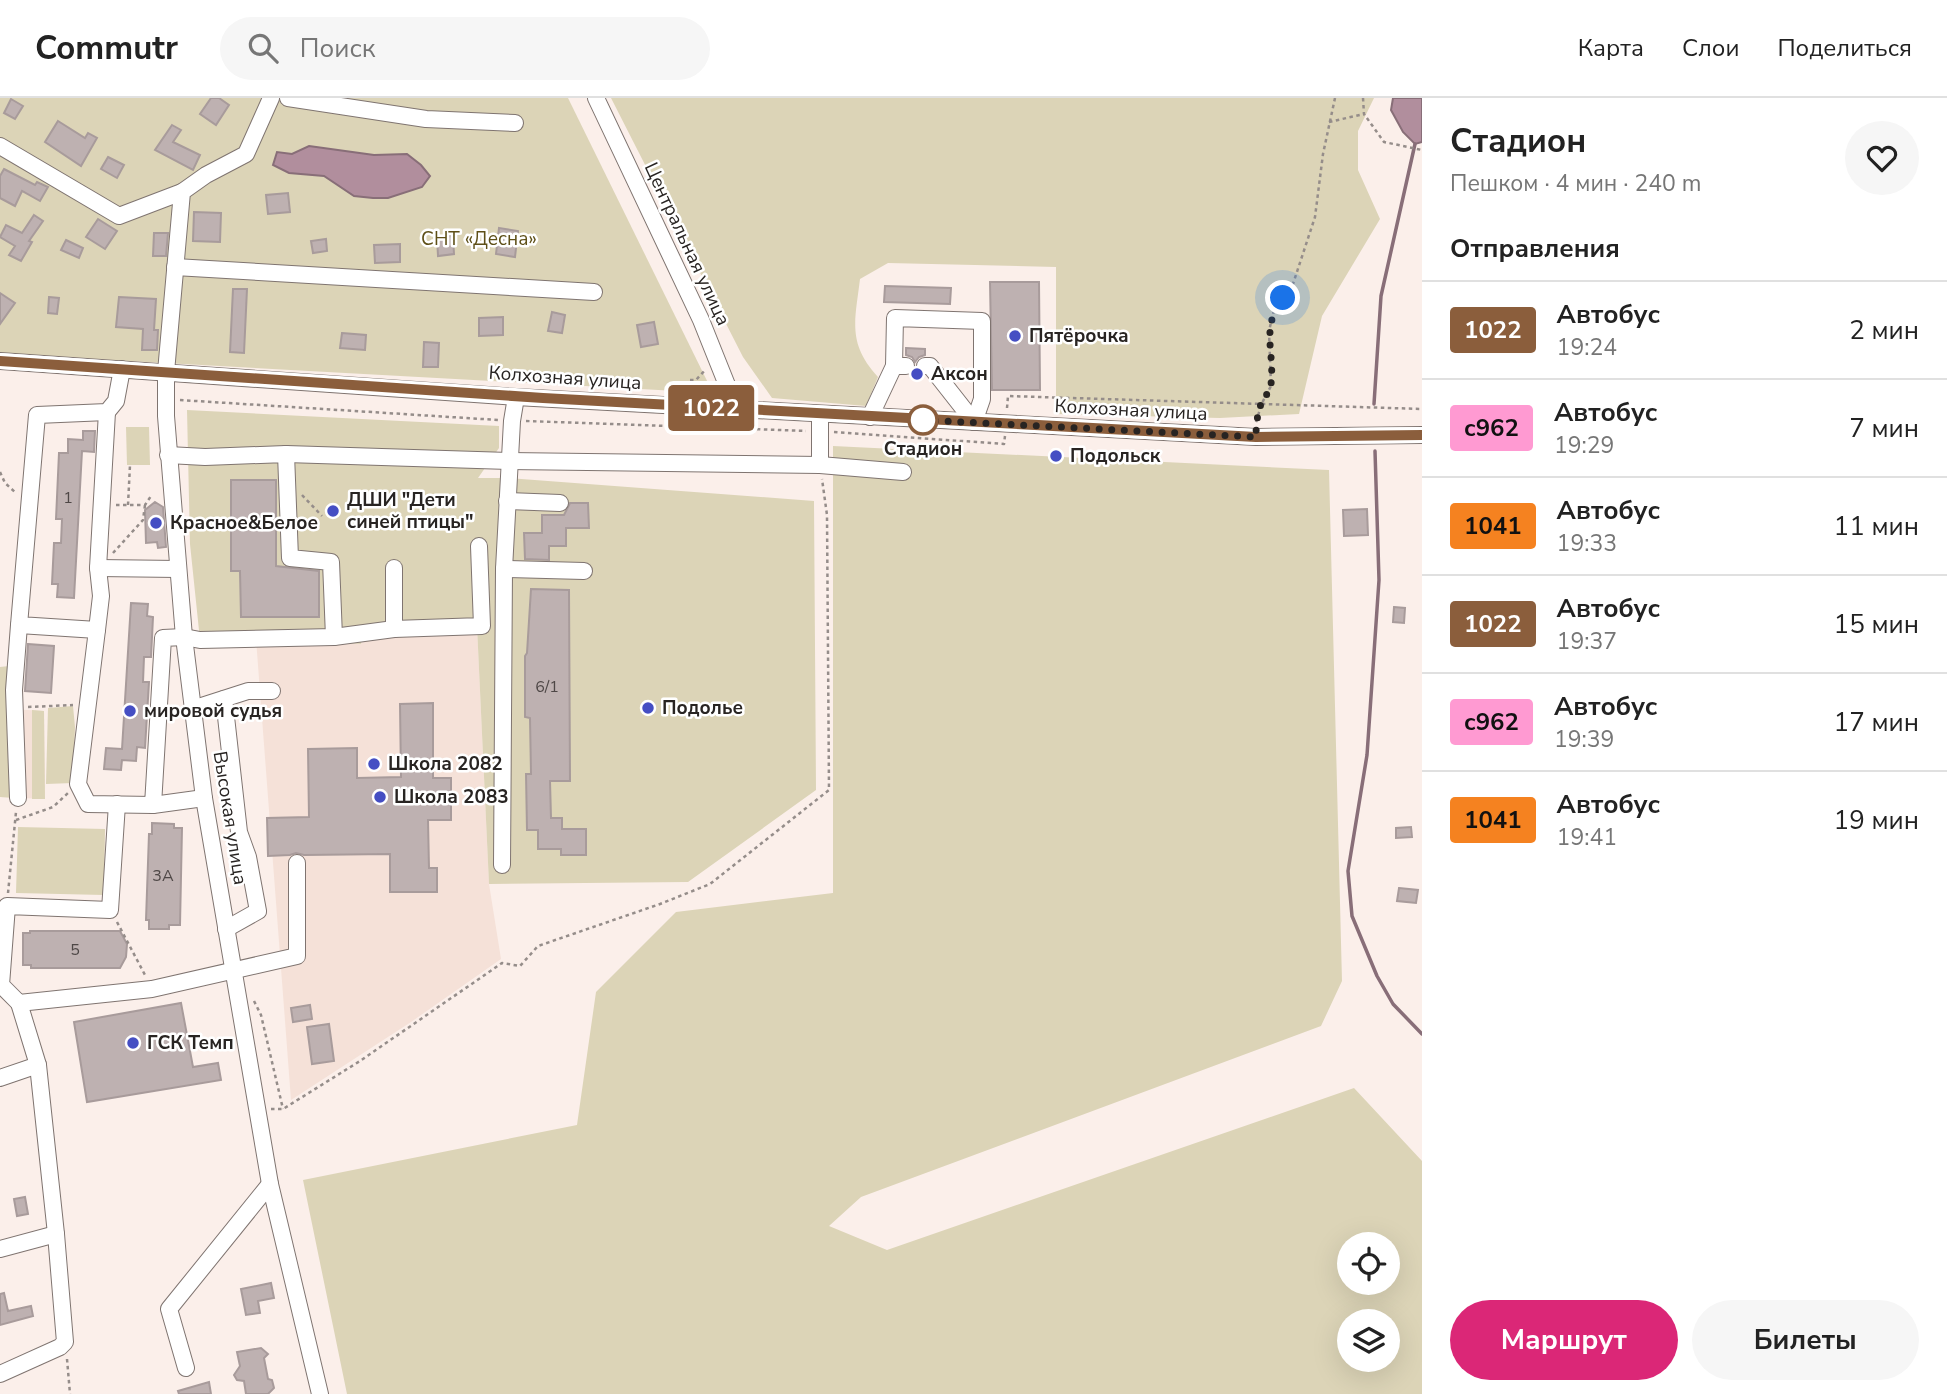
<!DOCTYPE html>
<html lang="ru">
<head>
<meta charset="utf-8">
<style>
	body { margin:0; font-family:"Nunito Sans",sans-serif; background:#f6f6f6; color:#222; height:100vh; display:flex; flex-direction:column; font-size:26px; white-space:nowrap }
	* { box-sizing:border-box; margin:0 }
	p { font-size:23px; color:#767676 }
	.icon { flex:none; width:38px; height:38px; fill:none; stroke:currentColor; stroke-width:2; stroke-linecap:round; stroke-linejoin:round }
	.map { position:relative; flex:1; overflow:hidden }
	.panel { display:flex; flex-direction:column; background:#fff; width:525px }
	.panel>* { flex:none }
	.badge { padding:0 14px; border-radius:5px; font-size:24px; line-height:46px }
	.fabs { position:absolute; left:1337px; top:1134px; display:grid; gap:14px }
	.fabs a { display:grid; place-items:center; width:63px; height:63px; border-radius:50%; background:#fff; box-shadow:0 7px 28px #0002; font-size:35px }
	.you { position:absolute; width:35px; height:35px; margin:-18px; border:5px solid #fff; border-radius:50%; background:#1a73e8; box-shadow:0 0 0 10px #1a73e833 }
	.map>.badge { position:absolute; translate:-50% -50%; box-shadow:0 0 0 4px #fff }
	h2 { padding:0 28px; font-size:26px; line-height:63px }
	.round { display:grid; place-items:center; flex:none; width:74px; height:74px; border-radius:37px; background:#f6f6f6 }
	.summary { display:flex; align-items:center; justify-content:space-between; height:119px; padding:0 28px }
	h1 { font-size:33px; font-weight:700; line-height:52px }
	.primary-button { display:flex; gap:14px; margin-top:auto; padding:14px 28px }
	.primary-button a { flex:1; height:80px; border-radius:42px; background:#db2777; color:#fff; font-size:28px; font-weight:700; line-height:80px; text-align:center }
	.primary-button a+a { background:#f6f6f6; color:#222 }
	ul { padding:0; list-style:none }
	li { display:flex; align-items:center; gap:21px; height:98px; padding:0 28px; border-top:2px solid #e0e0e0 }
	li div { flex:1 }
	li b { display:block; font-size:26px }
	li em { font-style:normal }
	li .badge { min-width:77px; font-weight:700; text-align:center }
	header { display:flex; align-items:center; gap:42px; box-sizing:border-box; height:98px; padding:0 35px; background:#fff; border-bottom:2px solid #e0e0e0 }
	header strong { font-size:33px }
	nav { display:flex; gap:38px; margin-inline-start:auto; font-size:24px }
	.search { width:490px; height:63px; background:#f6f6f6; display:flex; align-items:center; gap:18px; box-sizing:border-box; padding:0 24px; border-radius:38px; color:#767676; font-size:26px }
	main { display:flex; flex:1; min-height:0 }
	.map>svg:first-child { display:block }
</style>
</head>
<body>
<header>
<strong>Commutr</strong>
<div class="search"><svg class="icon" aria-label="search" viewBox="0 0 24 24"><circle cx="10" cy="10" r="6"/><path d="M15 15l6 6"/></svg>Поиск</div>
<nav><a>Карта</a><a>Слои</a><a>Поделиться</a></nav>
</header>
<main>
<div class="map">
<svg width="1422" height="1296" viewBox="0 0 1422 1296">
	<rect width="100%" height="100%" fill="#fbefea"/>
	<g fill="#f5e1d8">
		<polygon points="363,528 477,528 489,786 501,861 411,924 291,1002 256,541 361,546"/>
		<polygon points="0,569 11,611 44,613 45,701 0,699"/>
	</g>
	<g fill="#dcd4b7" fill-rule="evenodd">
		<polygon points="0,0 568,0 713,295 0,256"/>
		<path d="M611 0H1374L1358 33V72L1380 121 1322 218 1299 316 1220 320 1056 316V169L888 165 860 181C855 223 847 245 878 279L866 308 772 300 743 259Z"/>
		<polygon points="187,312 499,328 499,350 478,380 508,380 814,403 816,692 688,784 489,786 477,528 363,528 361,546 256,541 200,542 190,446"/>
		<polygon points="126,329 149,329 150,367 127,367"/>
		<path d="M833 348 1329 372 1342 883 1321 928 861 1099 829 1128 887 1152 1354 990 1422 1063V1296H347L303 1082 577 1027 596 894 676 814 833 795ZM1349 1146H1388V1185H1349ZM1349 1223H1388V1262H1349Z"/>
		<polygon points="9,568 15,700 0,699 0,569"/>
		<polygon points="73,608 75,629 73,685 46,686 48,610"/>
		<polygon points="32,612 44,613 45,701 32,701"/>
		<polygon points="18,729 105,731 104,797 16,795"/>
	</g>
	<g fill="#b18e9d" stroke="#886e78" stroke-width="2">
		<polygon points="1393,0 1422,0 1422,44 1415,46 1403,34 1391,12"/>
		<polygon points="309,48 374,57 407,56 421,67 430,78 422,89 388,100 373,100 354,98 324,78 289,75 273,67 277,54 292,56"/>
	</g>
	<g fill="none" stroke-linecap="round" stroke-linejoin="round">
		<g stroke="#886e78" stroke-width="3.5">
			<polyline points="1374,306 1381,198 1415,46"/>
			<polyline points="1375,353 1379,482 1367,657 1348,773 1352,818 1377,878 1393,906 1422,936"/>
		</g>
	</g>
	<g fill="#beb1b1" stroke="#a89b9b" stroke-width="2">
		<polygon points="211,0 219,0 229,7 216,27 200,16"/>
		<polygon points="11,1 23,8 15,21 4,15"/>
		<polygon points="58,23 85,40 88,35 97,40 81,68 45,44"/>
		<polygon points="172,27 181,32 173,44 200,57 193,72 155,52"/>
		<polygon points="108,59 124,67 117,80 101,71"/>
		<polygon points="4,71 35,87 37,84 48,89 40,103 22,93 15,108 0,100 0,78"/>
		<polygon points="288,95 290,114 268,116 266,97"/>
		<polygon points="194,114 221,115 220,144 193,143"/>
		<polygon points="34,117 43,123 29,143 32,144 21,163 9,157 15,148 0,139 6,127 22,135"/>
		<polygon points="98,121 117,133 105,151 86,139"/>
		<polygon points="499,130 518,133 515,159 496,156"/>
		<polygon points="154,135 168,135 166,158 153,158"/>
		<polygon points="453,138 454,156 438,158 437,139"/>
		<polygon points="326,141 327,153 313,155 311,143"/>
		<polygon points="66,142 83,150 79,160 61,152"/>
		<polygon points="400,146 400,164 375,165 374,147"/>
		<polygon points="990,184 1039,184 1040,292 992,292"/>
		<polygon points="885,188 951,190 950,206 884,204"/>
		<polygon points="233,191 247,191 244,255 230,254"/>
		<polygon points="0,195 15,205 0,226"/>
		<polygon points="49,199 59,200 57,216 48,215"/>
		<polygon points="119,199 156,201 154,232 158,232 157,252 142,252 143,231 116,229"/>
		<polygon points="552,214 565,217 562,235 548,233"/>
		<polygon points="503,219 503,237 479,238 479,220"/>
		<polygon points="654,224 658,246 641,249 637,227"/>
		<polygon points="342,235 366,237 365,252 340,250"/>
		<polygon points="424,244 439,245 438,269 423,269"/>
		<polygon points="906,250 925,251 925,257 919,259 915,264 912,259 906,257"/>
		<polygon points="83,333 95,333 94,354 82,353 74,500 57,499 58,486 52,486 54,445 61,445 62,421 56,421 59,355 68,355 68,341 83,342"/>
		<polygon points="231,382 276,382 276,468 319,473 319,519 241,519 240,473 231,473"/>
		<polygon points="155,404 163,409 166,449 158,450 157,444 146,445 145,412"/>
		<polygon points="570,405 588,405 589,430 566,430 566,448 549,448 549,462 525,461 524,435 542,435 542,417 564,417"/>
		<polygon points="1367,411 1368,437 1344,438 1343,412"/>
		<polygon points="531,491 569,492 570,683 550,683 551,720 562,720 562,731 586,731 586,757 561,757 561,751 538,751 538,732 527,732 526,676 531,676 530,620 525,619 525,558 527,555"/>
		<polygon points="131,505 148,506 147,518 153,519 151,559 144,559 143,584 149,584 145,650 137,649 136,663 122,662 121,672 104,671 106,650 122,651"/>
		<polygon points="1394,509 1405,510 1404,525 1393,524"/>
		<polygon points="28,546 54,548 51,595 25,593"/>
		<polygon points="433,605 433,680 451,680 451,722 428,722 429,770 437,770 437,794 390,794 390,756 304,757 296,755 290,757 268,758 267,720 309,719 308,651 357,650 357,680 401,679 400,606"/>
		<polygon points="152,725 174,726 174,730 182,730 180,827 169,827 169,831 149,831 149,822 146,822 149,736 152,736"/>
		<polygon points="1411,729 1412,739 1396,740 1396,730"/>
		<polygon points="1399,790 1418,792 1416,805 1397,803"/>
		<polygon points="30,833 120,833 127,846 126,859 120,870 31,870 31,867 23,867 23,835 30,835"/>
		<polygon points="181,905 193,969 218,965 221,982 87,1004 74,924"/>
		<polygon points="310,907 312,921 293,924 291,910"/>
		<polygon points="329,926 334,963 312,966 307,929"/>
		<polygon points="25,1099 28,1116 17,1118 14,1101"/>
		<polygon points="271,1185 274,1200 258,1203 260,1215 246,1217 241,1191"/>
		<polygon points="4,1195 8,1213 31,1208 33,1218 0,1227 0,1196"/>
		<polygon points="261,1250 268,1256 264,1260 268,1281 272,1282 274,1290 268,1296 246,1296 244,1283 237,1282 234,1277 240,1268 237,1254"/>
		<polygon points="209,1284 211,1296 179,1296 178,1293"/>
	</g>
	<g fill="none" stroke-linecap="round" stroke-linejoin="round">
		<g stroke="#7f7470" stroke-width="18">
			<g id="minor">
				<polyline points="271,0 246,56 206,77 182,94 166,274 166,318 184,539 204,700 270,1086 320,1296"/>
				<polyline points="288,0 426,21 515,25"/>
				<polyline points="596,0 701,222 737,312"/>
				<polyline points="0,48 119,118 182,94"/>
				<polyline points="175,169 594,194"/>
				<polyline points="0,263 516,299 1256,339 1422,337"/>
				<polyline points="894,268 895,220 982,223 982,301 974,324"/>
				<polyline points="925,268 930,268 974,324"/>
				<polyline points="122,271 116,303 107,314 37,317 19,527 97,532 78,686 88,706 153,707 163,540 184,539 200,542 334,539 394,531 482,528 479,448"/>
				<polyline points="820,316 820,367"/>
				<polyline points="870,319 894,268 906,268"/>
				<polyline points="286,356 509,363 820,367 903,374"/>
				<polyline points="168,357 205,359 286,356 290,460 331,464 334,539"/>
				<polyline points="507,403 560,405"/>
				<polyline points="98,470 178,471"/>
				<polyline points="394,470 394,531"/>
				<polyline points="504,471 584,473"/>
				<polyline points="97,532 101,498 98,470 107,314"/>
				<polyline points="224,601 239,734 248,759 258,813 226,831"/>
				<polyline points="192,611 248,593 272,593"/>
				<polyline points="18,700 14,592 19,527"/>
				<polyline points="117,706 110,812 7,808 1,887 19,905 152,891 297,858 297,765"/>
				<polyline points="153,707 204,700"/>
				<polyline points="502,767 504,471 512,323 516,299"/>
				<polyline points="0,980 38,967 19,905"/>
				<polyline points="0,1151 56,1136"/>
				<polyline points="186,1270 169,1211 270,1086"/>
				<polyline points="0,1276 60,1249 65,1244 56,1136 38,967"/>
			</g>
		</g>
		<g stroke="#958d8a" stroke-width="2.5" stroke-dasharray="3.5 3.5" stroke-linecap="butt">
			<polyline points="1363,0 1364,16 1384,44 1422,52"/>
			<polyline points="1329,24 1364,16"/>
			<polyline points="688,294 688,282 696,282 706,271"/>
			<polyline points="180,302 498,322"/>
			<polyline points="1007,310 1008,298 1422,311"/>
			<polyline points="526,323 806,333"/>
			<polyline points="1256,324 1262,305 1271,288 1269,233 1274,212 1292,189 1315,119 1323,56 1335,0"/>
			<polyline points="834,334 1004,346 1005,338"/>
			<polyline points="0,374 5,385 16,395"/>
			<polyline points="302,397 322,418"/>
			<polyline points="116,407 145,407 151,398"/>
			<polyline points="128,407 130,367"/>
			<polyline points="113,455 143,422 145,407"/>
			<polyline points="28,609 73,607"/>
			<polyline points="16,722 53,709 68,695"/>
			<polyline points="8,795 16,714"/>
			<polyline points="117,824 145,877"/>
			<polyline points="254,903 261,917 283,1011"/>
			<polyline points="271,1011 283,1011 360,963 502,865 520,868 538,848 660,806 710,786 829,692 827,417 822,381"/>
			<polyline points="67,1261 70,1296"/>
		</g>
		<use href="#minor" stroke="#fff" stroke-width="16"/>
	</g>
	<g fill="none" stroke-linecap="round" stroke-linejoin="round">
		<g stroke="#fff" stroke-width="16">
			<polyline id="line" points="0,263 543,300 1256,339 1422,337"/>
		</g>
		<use href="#line" stroke="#8b5e3c" stroke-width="10"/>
		<path stroke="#282422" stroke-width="7" stroke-dasharray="0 12.6" d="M923 322 1256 339C1256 328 1257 317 1261 306 1264 300 1270 293 1271 286 1275 254 1260 230 1283 200"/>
	</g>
	<g fill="#454ec3" stroke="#fff" stroke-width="2.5">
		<circle cx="1015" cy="238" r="7"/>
		<circle cx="917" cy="276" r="7"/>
		<circle cx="1056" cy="358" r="7"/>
		<circle cx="333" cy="413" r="7"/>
		<circle cx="156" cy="425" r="7"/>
		<circle cx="648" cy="610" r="7"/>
		<circle cx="130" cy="613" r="7"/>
		<circle cx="374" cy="666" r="7"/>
		<circle cx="380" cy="699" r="7"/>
		<circle cx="133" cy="945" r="7"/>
	</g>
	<circle fill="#fff" stroke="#8b5e3c" stroke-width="3.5" cx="923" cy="322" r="14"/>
	<g text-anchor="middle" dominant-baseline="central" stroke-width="5" stroke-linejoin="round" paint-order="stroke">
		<g font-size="16" fill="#4e4746">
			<text x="68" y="400">1</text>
			<text x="547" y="589">6/1</text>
			<text x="163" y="778">3А</text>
			<text x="75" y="852">5</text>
		</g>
		<g font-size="19" fill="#5e4f17" stroke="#fff">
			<text x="479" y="141">СНТ «Десна»</text>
		</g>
		<g font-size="19" fill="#282422" stroke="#fff">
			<text transform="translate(687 146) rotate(65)">Центральная улица</text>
			<text transform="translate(565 280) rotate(4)">Колхозная улица</text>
			<text transform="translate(1131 312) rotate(3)">Колхозная улица</text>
			<text transform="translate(230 720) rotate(81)">Высокая улица</text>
		</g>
		<g font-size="19" font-weight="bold" fill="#282422" stroke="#fff" text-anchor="start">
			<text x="1029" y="238">Пятёрочка</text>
			<text x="931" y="276">Аксон</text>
			<text x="1070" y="358">Подольск</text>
			<text x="347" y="402">ДШИ "Дети<tspan x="347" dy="22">синей птицы"</tspan></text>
			<text x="170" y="425">Красное&amp;Белое</text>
			<text x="662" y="610">Подолье</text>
			<text x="144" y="613">мировой судья</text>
			<text x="388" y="666">Школа 2082</text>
			<text x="394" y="699">Школа 2083</text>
			<text x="147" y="945">ГСК Темп</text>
		</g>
		<g font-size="19" font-weight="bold" fill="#282422" stroke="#fff">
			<text x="923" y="351">Стадион</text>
		</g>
	</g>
</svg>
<div class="fabs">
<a><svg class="icon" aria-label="locate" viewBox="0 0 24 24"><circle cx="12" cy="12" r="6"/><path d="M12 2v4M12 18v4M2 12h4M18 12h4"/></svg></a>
<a><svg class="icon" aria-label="layers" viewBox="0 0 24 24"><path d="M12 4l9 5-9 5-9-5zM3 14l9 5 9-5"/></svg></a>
</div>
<div class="you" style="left:1283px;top:200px"></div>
<b class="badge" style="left:711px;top:310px;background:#8b5e3c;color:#fff">1022</b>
</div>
<section class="panel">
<div class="summary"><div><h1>Стадион</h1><p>Пешком · 4 мин · 240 m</p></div><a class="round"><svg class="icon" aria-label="heart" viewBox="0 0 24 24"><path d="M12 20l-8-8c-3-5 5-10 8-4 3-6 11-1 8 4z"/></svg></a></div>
<h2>Отправления</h2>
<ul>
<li><span class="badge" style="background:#8b5e3c;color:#fff">1022</span><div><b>Автобус</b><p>19:24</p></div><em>2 мин</em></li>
<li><span class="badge" style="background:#ff9ad2;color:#111">с962</span><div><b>Автобус</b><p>19:29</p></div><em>7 мин</em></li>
<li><span class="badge" style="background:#f58220;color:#111">1041</span><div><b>Автобус</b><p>19:33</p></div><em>11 мин</em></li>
<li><span class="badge" style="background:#8b5e3c;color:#fff">1022</span><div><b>Автобус</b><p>19:37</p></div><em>15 мин</em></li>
<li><span class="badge" style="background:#ff9ad2;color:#111">с962</span><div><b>Автобус</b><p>19:39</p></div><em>17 мин</em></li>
<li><span class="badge" style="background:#f58220;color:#111">1041</span><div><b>Автобус</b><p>19:41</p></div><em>19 мин</em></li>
</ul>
<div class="primary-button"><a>Маршрут</a><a>Билеты</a></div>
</section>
</main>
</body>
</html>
